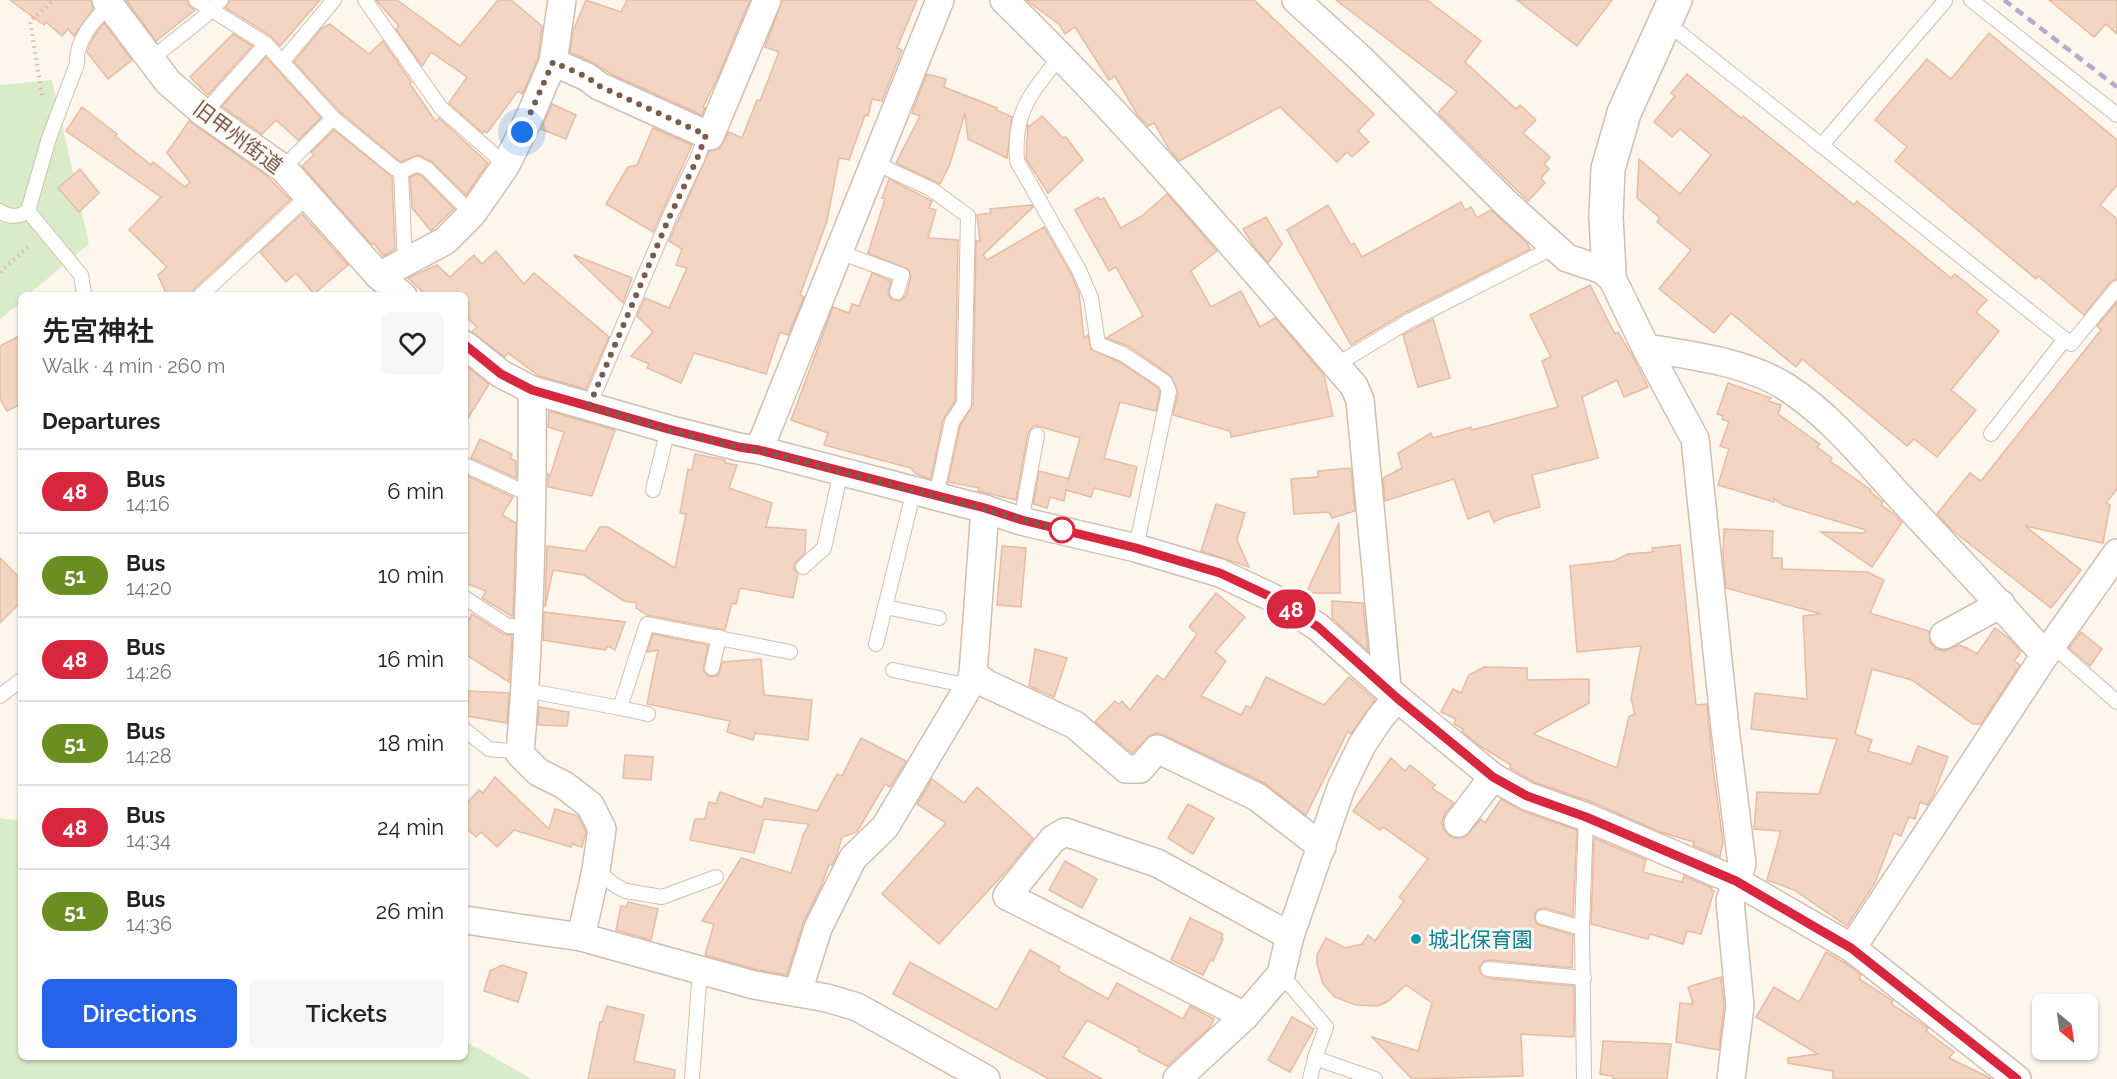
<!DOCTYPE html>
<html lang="en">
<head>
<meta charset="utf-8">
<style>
	body { margin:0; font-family:Raleway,"Noto Sans JP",sans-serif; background:#f6f6f6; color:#222; height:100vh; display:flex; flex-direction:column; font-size:22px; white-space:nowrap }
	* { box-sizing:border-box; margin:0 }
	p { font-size:20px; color:#767676 }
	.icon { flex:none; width:33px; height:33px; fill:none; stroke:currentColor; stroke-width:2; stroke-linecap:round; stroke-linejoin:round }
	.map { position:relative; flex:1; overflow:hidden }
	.sheet { position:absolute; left:18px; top:292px; width:450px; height:768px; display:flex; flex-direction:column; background:#fff; border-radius:9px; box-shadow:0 2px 4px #0004 }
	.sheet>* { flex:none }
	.badge { padding:0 12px; border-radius:20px; font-size:21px; line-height:39px }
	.needle { width:39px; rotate:151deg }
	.buttons { position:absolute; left:2032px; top:994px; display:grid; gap:12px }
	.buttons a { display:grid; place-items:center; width:66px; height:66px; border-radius:9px; background:#fff; box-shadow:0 2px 4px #0004; font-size:30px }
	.you { position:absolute; width:30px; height:30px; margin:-15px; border:4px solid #fff; border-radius:50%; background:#1a73e8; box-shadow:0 0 0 9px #1a73e833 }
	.map>.badge { position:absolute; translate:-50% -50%; box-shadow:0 0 0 3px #fff }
	h2 { padding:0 24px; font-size:22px; line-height:54px }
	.round { display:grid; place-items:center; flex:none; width:63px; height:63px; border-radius:9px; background:#f6f6f6 }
	.summary { display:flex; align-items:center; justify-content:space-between; height:102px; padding:0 24px }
	h1 { font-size:28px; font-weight:600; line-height:45px }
	.button { display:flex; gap:12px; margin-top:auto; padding:12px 24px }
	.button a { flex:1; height:69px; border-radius:9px; background:#2563eb; color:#fff; font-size:24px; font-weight:600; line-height:69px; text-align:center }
	.button a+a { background:#f6f6f6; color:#222 }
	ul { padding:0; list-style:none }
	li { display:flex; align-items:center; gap:18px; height:84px; padding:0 24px; border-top:2px solid #e0e0e0 }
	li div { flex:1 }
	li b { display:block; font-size:22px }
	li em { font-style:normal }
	li .badge { min-width:66px; font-weight:700; text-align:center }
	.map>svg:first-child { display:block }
</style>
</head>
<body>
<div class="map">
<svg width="2117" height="1079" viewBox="0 0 2117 1079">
	<rect width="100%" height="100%" fill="#fdf6ec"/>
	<g fill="#d8ecc9">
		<polygon points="52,80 89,244 28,295 21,296 21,302 0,319 0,85"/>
		<polygon points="0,818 21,821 21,1058 465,1058 465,1041 532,1079 0,1079"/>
	</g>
	<g fill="#f3d5c3" stroke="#e6bba3" stroke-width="1.5">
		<polygon points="10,0 91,0 93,9 74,36 68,29 62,36 46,22 44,25"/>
		<polygon points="126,0 187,0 188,5 195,10 156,41"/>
		<polygon points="230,0 320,0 280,46 271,36 226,8"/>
		<polygon points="376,0 397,0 460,46 498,0 511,0 542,26 538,58 524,91 522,94 518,91 487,133 484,131 483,133 449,103 467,77 431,52 422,66 396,29 399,26"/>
		<polygon points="586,0 621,12 627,0 750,0 716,81 703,107 705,108 702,115 613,75 594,63 570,52 573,31"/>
		<polygon points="782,0 917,0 897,48 902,50 882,101 872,99 868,116 865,115 849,160 839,158 827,221 800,295 804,297 788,335 780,332 766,374 694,353 681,383 647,368 649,364 631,356 653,332 637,316 645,298 669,308 687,268 676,265 682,249 669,241 709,151 720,148 729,132 742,138 757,100 760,101 779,52 765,47"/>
		<polygon points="1026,0 1254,0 1374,114 1358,131 1369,142 1352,157 1347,152 1337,162 1280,107 1179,161 1169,149 1154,123 1148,126 1137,114 1115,76 1109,80 1075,27 1065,34 1059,24"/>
		<polygon points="1336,0 1427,0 1481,41 1465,62 1516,109 1520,105 1536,120 1523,133 1550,157 1544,164 1549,169 1541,178 1545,183 1528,201 1438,113 1457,92"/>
		<polygon points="1517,0 1612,0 1577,46"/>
		<polygon points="2049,0 2117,0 2117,34 2106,24 2094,37"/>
		<polygon points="104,23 132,60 108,79 87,52 94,36"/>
		<polygon points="330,24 369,54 383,41 411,82 410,84 436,122 439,118 488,163 466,195 431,161 418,155 401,162 398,160 339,111 294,62 322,28"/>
		<polygon points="1989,33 2117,140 2117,185 2100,205 2117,219 2117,279 2110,282 2084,315 2038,276 2036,279 1895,161 1907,147 1875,120 1927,59 1951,79"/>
		<polygon points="233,34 252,46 208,95 190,77"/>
		<polygon points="266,57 321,118 298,140 276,120 262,134 222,106"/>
		<polygon points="927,74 946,79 944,87 997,108 996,110 1012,117 1007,158 968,139 965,113 950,164 940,184 896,163 920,116 912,113"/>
		<polygon points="1687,74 1741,118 1743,116 1854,205 1857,201 1951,278 1955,274 1987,300 1976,312 1999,331 1951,390 1976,410 1937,457 1914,439 1907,446 1802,359 1796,367 1731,313 1714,333 1659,289 1691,250 1657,222 1660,218 1637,198 1639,159 1680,194 1711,155 1680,129 1672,137 1654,122 1675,96 1671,93"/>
		<polygon points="552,104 576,115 566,139 541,129"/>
		<polygon points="82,107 117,134 115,136 151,165 153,162 185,187 190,182 167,153 189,121 267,176 290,200 194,289 191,296 167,296 158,275 167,267 129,230 161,197 66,131"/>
		<polygon points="1042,116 1063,138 1066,137 1083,160 1048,193 1026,159 1028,125 1030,126"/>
		<polygon points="653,128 692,145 653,232 606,204 628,167 637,165"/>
		<polygon points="334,130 392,177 395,249 383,256 374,243 372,245 302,166 314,155 311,152"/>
		<polygon points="80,169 99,193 79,212 58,188"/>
		<polygon points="417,174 422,176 454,209 431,231 412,208 410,177"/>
		<polygon points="889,179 932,201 929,208 936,210 928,238 958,240 955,401 943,420 931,479 916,474 911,468 824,445 828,433 791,420 833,307 849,313 852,304 859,306 872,273 891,281 888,294 891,299 900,301 906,295 911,277 908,269 868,253 885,199 882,198"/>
		<polygon points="1167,194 1217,251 1191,271 1211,307 1241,291 1260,327 1275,318 1324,375 1333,416 1231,437 1230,431 1173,415 1178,392 1170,375 1128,346 1106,338 1143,316 1116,267 1109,271 1075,210 1098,197 1100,200 1104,198 1121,228 1142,216"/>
		<polygon points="1461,202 1465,210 1471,207 1477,218 1491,210 1527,243 1530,249 1404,313 1351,345 1287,230 1328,205 1351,245 1354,243 1362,257"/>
		<polygon points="1032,205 1033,207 983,255 987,260 1044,227 1071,274 1079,293 1084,338 1088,335 1091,349 1119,362 1158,388 1160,392 1156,411 1120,402 1104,458 1137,467 1130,497 1094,488 1091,497 1066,490 1064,501 1050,497 1047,508 1033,504 1039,471 1069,479 1068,481 1080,438 1034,425 1028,433 1016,500 978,491 979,488 948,482 960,426 973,404 976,241 980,241 977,215 991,213 990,209"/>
		<polygon points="302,214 348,265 314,294 296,273 286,282 260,252"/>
		<polygon points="1266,217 1282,244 1268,263 1254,246 1243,229"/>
		<polygon points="496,251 524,284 534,273 609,337 586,389 539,376 508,353 505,357 472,332 477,327 465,316 465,296 427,296 408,278 437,265 450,277 474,255 482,264"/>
		<polygon points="574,255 632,278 623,303 574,256"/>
		<polygon points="1590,285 1615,334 1618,332 1634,359 1648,387 1624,397 1617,380 1582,397 1598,458 1532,475 1540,507 1504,517 1494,522 1489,511 1468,519 1454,479 1385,501 1383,478 1402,468 1398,453 1431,433 1433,438 1471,427 1472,430 1558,407 1542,361 1551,357 1530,315"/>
		<polygon points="2117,302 2117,489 2106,503 2110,505 2103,543 2025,526 2081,570 2051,608 1952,530 1937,514 1970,473 1981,481 2101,330 2097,326"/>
		<polygon points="1433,319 1450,378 1418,387 1403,335"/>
		<polygon points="21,335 21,404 7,411 0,399 0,346"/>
		<polygon points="465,365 489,384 465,423"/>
		<polygon points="1728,383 1771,398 1768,401 1781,405 1778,414 1820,444 1817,447 1832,458 1830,461 1871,490 1870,492 1883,502 1881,505 1894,514 1902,522 1872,567 1821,532 1865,533 1866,530 1783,505 1774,499 1774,502 1718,485 1729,449 1720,446 1729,422 1722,419 1723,416 1717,414"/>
		<polygon points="549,411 615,430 592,496 548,487 548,474 550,476 564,432 548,427"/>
		<polygon points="480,439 512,454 510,458 516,461 516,478 471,458"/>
		<polygon points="695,454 725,460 725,463 737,465 729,488 772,503 766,527 806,530 805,553 794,565 794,569 798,574 793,598 740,588 736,604 732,603 725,630 647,615 636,608 637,603 624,601 584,575 553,570 545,607 547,546 585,551 600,527 608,527 675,568 686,514 680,513 688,469 692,470"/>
		<polygon points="1351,468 1355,511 1332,518 1329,512 1294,514 1291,479 1318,477 1318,471"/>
		<polygon points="465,475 513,497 502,515 516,523 513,617 482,598 486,591 465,583"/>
		<polygon points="1216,504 1245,513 1237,540 1249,567 1201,551"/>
		<polygon points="1339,523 1340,593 1306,593"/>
		<polygon points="1724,529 1773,531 1772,558 1782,558 1782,569 1867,572 1884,580 1870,613 1929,631 1930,642 1936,649 1944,651 1959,645 1967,648 1977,654 1995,628 2009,638 2021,652 2014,661 2020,665 1981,724 1973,724 1912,680 1872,669 1855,734 1872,740 1868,751 1911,764 1918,746 1948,757 1933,796 1927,805 1920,802 1915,819 1909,817 1901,836 1894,833 1875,883 1847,926 1794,890 1767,880 1781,831 1754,829 1757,792 1819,794 1837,739 1751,729 1755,693 1807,699 1803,616 1821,614 1726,588 1723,555"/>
		<polygon points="1680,545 1696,705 1707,704 1713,768 1723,842 1720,857 1693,845 1694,842 1660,832 1592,802 1534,782 1510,768 1511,765 1480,746 1462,731 1463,729 1454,724 1456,719 1441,712 1453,689 1461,693 1469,675 1484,667 1527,668 1527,680 1589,679 1589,703 1533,734 1617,768 1629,716 1635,714 1631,699 1641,646 1577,652 1570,566 1614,561 1628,554 1653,552 1652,548"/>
		<polygon points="1002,546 1026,548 1021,607 997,605"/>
		<polygon points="0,558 21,579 21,602 0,623"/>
		<polygon points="1216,593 1245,617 1215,652 1226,661 1201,696 1241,715 1246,706 1251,708 1266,677 1324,705 1349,677 1375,700 1351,734 1348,731 1306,815 1264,783 1164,735 1157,733 1150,735 1132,753 1095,722 1115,701 1119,704 1122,701 1130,710 1157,675 1164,680 1197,634 1189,627"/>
		<polygon points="1332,601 1363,603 1368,651 1332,618"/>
		<polygon points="544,612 625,622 615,650 608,646 605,650 543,640"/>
		<polygon points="472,614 503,634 512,635 509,682 465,654 465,625"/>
		<polygon points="2081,632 2102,649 2090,666 2069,648"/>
		<polygon points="653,634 708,645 703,670 709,677 715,676 719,674 722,662 761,659 764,695 812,700 808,740 755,733 753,740 727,732 730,721 647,704 658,650 647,652"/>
		<polygon points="1035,649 1067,658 1054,697 1029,686"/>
		<polygon points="468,691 509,693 507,723 467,716"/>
		<polygon points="539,707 569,712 567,726 538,725"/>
		<polygon points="861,738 906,761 890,787 885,784 857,832 842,837 837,854 832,865 829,864 822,884 803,923 787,975 758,970 705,955 714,924 702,921 741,858 791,873 804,833 809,824 764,819 754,853 690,840 695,819 705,819 709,802 716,804 720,792 762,807 765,798 817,811 837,774 842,776"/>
		<polygon points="625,755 653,757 651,780 623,778"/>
		<polygon points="1391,758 1405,771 1410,765 1435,785 1432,788 1454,803 1445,813 1442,822 1443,829 1448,835 1455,838 1465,837 1481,819 1485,823 1501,799 1522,811 1577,830 1573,916 1545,908 1537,910 1534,915 1536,923 1540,925 1573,935 1572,968 1489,960 1484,961 1479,968 1480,973 1487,978 1574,986 1574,1037 1521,1034 1523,1076 1412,1079 1372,1037 1418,1051 1432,1003 1406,985 1387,1002 1377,1006 1356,1005 1335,997 1323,984 1317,964 1317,955 1326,938 1345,948 1362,944 1368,935 1375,941 1404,901 1399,897 1428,859 1383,827 1380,830 1353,811"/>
		<polygon points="495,777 549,829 555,809 578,816 586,832 582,847 572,844 571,847 514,830 497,847 481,832 476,837 465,827 465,805 479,790 483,793"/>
		<polygon points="932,779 964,803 977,787 1033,838 1010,867 939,944 882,894 946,823 917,804"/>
		<polygon points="1188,804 1214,818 1193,854 1168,838"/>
		<polygon points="1594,838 1646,860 1643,872 1682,882 1684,876 1712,888 1711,890 1714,891 1701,934 1687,931 1683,944 1650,934 1648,939 1591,924"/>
		<polygon points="1065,861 1097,879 1082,908 1049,890"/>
		<polygon points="628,902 658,909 651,940 616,930 621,906 627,907"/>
		<polygon points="1190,918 1223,934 1221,938 1223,939 1213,961 1211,959 1203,975 1171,960"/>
		<polygon points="1030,950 1060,967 1058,971 1108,999 1117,983 1183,1019 1190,1006 1214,1019 1210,1027 1167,1066 1138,1051 1139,1048 1087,1020 1063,1057 1102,1079 1049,1079 893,994 910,962 997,1010"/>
		<polygon points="1826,952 1845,963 1861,975 1859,979 1893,1001 1891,1004 1928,1028 1926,1031 1954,1052 1949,1058 1992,1079 1833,1079 1833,1071 1788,1063 1788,1058 1818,1054 1756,1017 1774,987 1799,1002"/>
		<polygon points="502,965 527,973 518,1002 484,991 490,971"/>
		<polygon points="1721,977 1724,1006 1719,1050 1676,1042 1680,1003 1693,1004 1688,987"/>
		<polygon points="607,1006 644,1015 634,1061 675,1070 674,1079 588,1079 600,1022 602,1022"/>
		<polygon points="1292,1017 1314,1029 1290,1072 1268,1060"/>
		<polygon points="1603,1041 1671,1044 1667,1079 1613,1079 1613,1076 1600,1074"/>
	</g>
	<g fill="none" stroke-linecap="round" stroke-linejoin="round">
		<g stroke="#d1beb0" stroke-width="16">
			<g id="service">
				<polyline points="196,0 266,44 333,118 393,167 401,172 417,164 427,169 472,214"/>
				<polyline points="365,0 441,108 506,165"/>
				<polyline points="1971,0 2117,115"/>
				<polyline points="1666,22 2071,344 2117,288"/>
				<path d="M1061 55C1032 93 1013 110 1017 161L1079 270 1091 298 1098 344 1123 354 1165 382 1169 391 1136 548"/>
				<polyline points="281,59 287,56 334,0"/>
				<polyline points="150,60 205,16 221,0"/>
				<polyline points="204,113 266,44"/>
				<polyline points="1821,146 1945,1"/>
				<polyline points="875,163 931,189 968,216 964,404 952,422 936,496"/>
				<polyline points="283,168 333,118"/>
				<polyline points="401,172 405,262"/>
				<path d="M0 211C9 218 19 217 28 211L49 138 77 64C75 41 94 20 109 5"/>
				<polyline points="28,211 81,275 84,293 86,296"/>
				<polyline points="839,252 902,275 897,292"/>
				<polyline points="200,296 307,197"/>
				<polyline points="1336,365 1409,321 1554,247"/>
				<polyline points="589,406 669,218 697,159 706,135"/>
				<polyline points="1991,434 2065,339"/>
				<polyline points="465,465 533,496"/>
				<polyline points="653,490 668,429"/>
				<polyline points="1021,521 1037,435"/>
				<polyline points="803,567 824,548 841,471"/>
				<polyline points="465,598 508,626 528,626"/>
				<polyline points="885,607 939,618"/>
				<polyline points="876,644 914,490"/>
				<polyline points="2052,645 2117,702"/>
				<polyline points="712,668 719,637"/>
				<polyline points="893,670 969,686"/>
				<polyline points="525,690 620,708 647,624 790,652"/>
				<polyline points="0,696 21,680"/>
				<polyline points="620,708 648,714"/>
				<polyline points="465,730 489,749 511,751 520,754"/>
				<polyline points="596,870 616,886 626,891 662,897 716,877"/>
				<polyline points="1543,917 1582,928"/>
				<polyline points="1488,969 1584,978"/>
				<polyline points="1281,974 1326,1027 1315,1058 1310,1079"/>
				<polyline points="1315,1058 1375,1079"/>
				<polyline points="692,1079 700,970"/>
				<polyline points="1584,1079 1582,928 1586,817"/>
			</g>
		</g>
		<g stroke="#d1beb0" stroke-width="30">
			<g id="minor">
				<polyline points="106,0 168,82 204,113 283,168 379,276 403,296"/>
				<path d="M1004 0C1129 121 1240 254 1354 386L1360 400 1387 687"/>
				<polyline points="1296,0 1360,58 1507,204 1567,258 1609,272 1646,348 1695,439 1725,728 1742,864 1730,901 1740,1006 1731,1079"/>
				<polyline points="553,62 587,77 599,86 710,136 767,0"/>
				<polyline points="379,276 445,241 472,214 506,165 530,116 553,62 562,0"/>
				<polyline points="465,345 501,374 532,390 668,429 739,447 759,450 985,509 1021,521 1136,548 1220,573 1271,597 1318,627 1397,698 1493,777 1527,796 1586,817 1736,881 1852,948 2017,1079"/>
				<path d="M1646 348C1690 355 1747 362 1786 387 1829 414 1866 460 1900 497 1949 550 1998 601 2045 655"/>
				<path d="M532 390C533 512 530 633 520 754L538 772 564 785 590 805 602 829 596 870 581 937"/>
				<polyline points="759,450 940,0"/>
				<polyline points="1944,635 2001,604"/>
				<polyline points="973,674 987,684 1075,725 1126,769 1140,769 1157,749 1257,797 1322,847"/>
				<polyline points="1458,823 1493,777"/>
				<polyline points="465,920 581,937 754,985 827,998 857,1007 986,1079"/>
				<polyline points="1852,948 2045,655 2117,553"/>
				<polyline points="798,992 818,928 853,858 885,827 969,686 973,674 985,509"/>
				<polyline points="1245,1016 1007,896 1053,839 1065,832 1157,863 1290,936"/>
				<polyline points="1177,1079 1245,1016 1281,974 1290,936 1341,788 1362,745 1380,718 1397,698"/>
			</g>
		</g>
		<g stroke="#d1beb0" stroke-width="36">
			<polyline id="tertiary" points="1609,272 1606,217 1608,169 1624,113 1675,0"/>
		</g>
		<g stroke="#d9b8a5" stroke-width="4" stroke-dasharray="1.5 4.5" stroke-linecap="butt">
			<polyline points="42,95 30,21 54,0"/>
			<polyline points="0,272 30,245"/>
		</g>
		<use href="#service" stroke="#fff" stroke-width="14"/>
		<use href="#minor" stroke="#fff" stroke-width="27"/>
		<use href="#tertiary" stroke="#fff" stroke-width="33"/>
		<polyline stroke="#b9a8c9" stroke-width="4.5" stroke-dasharray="9 6" stroke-linecap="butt" points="2004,0 2117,87"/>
	</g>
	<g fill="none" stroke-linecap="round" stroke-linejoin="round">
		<g stroke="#fff" stroke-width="14">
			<polyline id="line" points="465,345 501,374 532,390 668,429 739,447 759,450 985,508 1022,520 1136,548 1220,573 1271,597 1318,627 1397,698 1493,777 1527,796 1586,817 1736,881 1813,926 1851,948 2017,1079"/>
		</g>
		<use href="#line" stroke="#d7263d" stroke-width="9"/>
		<path stroke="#7a5c4d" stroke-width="6" stroke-dasharray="0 10.8" d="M522 132 553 62 587 77 599 86 706 135 697 159 669 218 589 406C645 422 701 442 759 450L1067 531 1062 530"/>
	</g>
	<circle fill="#fff" stroke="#d7263d" stroke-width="3" cx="1062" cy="530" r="12"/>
	<circle fill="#0f9aa8" stroke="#fffaf3" stroke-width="2" cx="1416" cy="939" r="6"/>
	<g text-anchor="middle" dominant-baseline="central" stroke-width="6" stroke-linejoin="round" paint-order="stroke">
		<g font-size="21" fill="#7a5c4d" stroke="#fffaf3">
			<text transform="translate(238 137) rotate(37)">旧甲州街道</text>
		</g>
		<g font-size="21" fill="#0d838f" stroke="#fffaf3" text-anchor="start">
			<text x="1428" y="939">城北保育園</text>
		</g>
	</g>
</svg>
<div class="buttons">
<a><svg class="needle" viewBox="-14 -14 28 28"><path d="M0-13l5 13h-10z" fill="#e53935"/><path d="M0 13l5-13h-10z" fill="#767676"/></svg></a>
</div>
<div class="you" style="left:522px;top:132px"></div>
<b class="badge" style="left:1291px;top:609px;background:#d7263d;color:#fff">48</b>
<section class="sheet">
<div class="summary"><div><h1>先宮神社</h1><p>Walk · 4 min · 260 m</p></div><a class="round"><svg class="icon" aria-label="heart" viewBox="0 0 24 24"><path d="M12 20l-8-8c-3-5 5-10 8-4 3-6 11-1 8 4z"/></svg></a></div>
<h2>Departures</h2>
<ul>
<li><span class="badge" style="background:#d7263d;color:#fff">48</span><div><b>Bus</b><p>14:16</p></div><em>6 min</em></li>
<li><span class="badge" style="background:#6b8e23;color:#fff">51</span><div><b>Bus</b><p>14:20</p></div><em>10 min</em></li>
<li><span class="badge" style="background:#d7263d;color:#fff">48</span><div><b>Bus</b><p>14:26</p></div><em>16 min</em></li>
<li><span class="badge" style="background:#6b8e23;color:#fff">51</span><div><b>Bus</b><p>14:28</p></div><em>18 min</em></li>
<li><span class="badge" style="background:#d7263d;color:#fff">48</span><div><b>Bus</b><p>14:34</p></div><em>24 min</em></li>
<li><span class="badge" style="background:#6b8e23;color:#fff">51</span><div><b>Bus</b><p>14:36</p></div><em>26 min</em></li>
</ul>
<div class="button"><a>Directions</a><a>Tickets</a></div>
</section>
</div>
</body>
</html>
